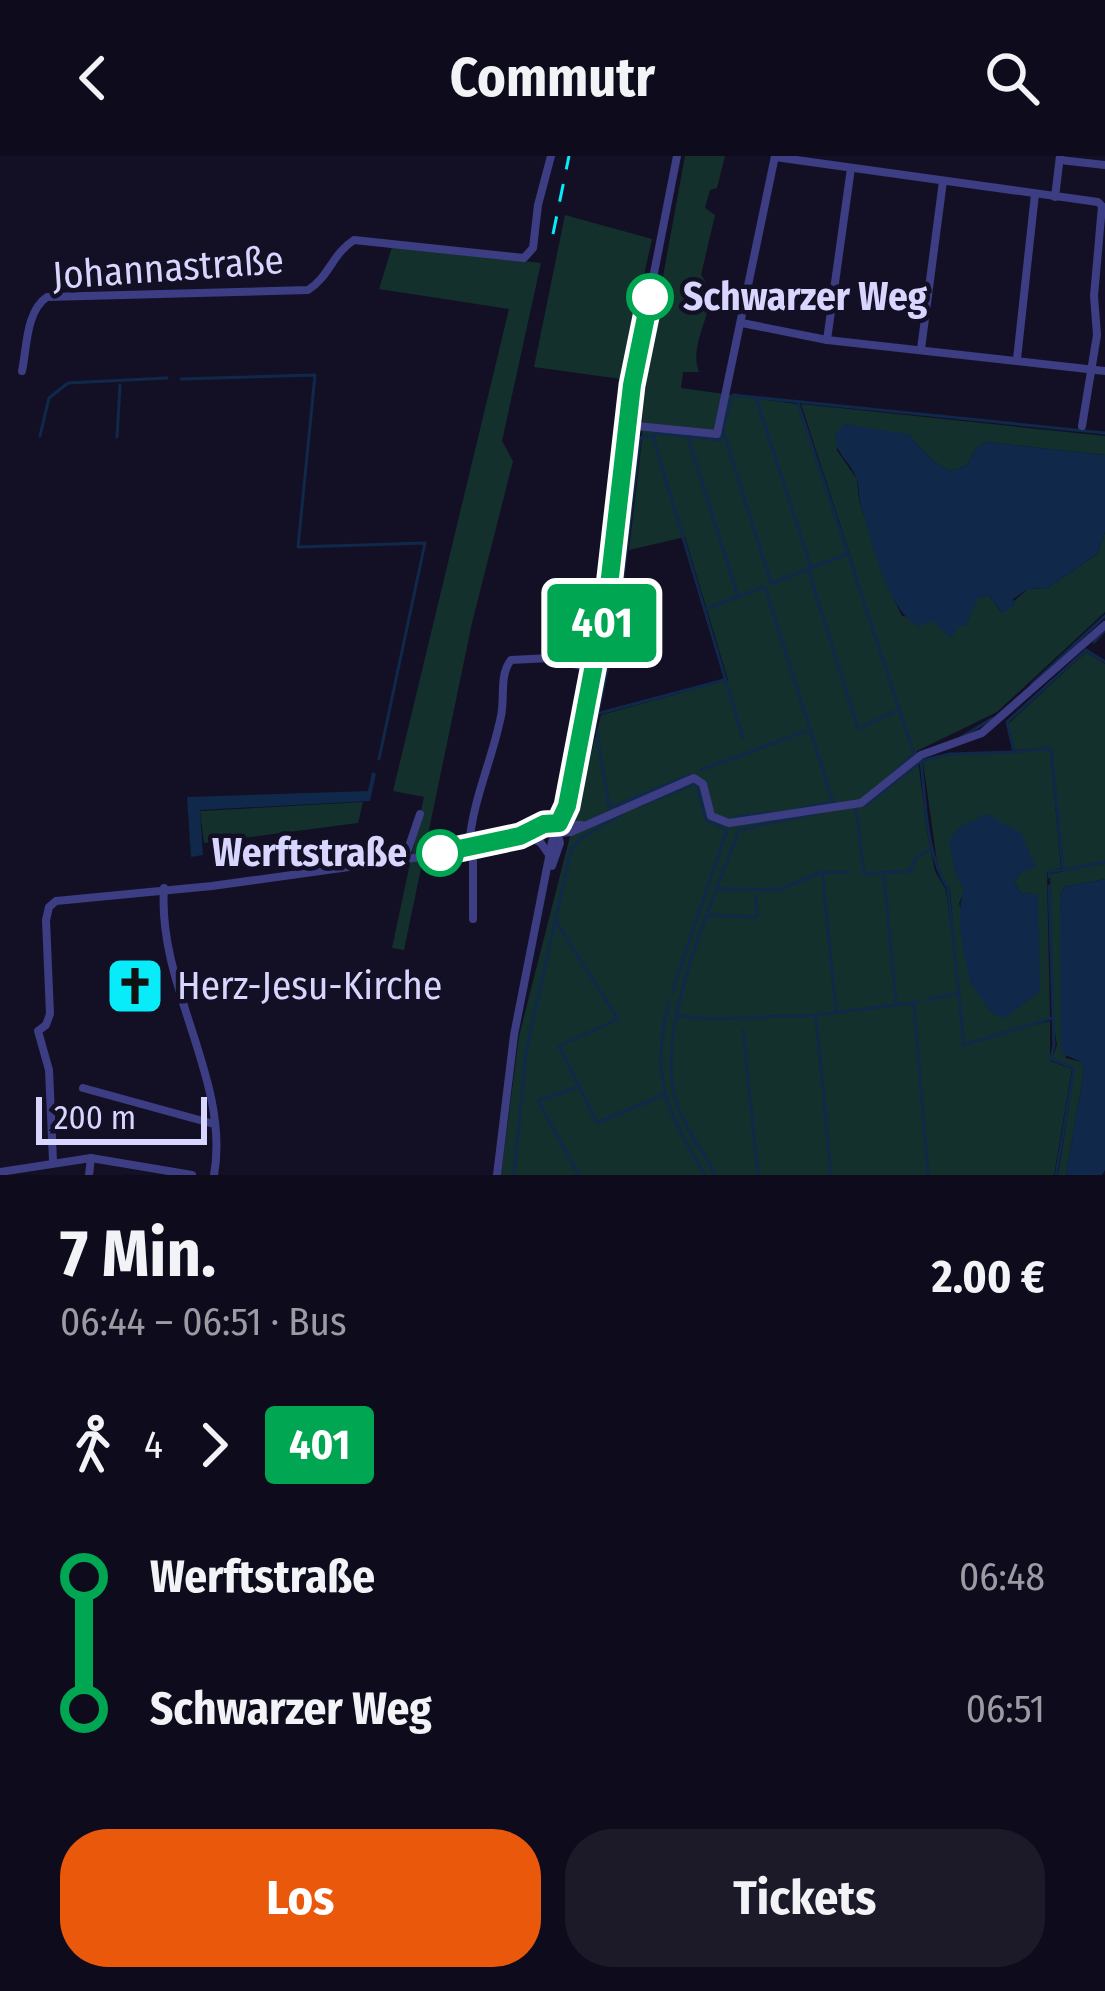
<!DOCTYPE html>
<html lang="de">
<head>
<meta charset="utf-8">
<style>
	body { margin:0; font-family:"Fira Sans Condensed",sans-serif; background:#1c1a29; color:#f1f3f6; height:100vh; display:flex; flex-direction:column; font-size:45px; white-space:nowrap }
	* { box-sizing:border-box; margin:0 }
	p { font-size:39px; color:#9b9ba3 }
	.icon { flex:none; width:66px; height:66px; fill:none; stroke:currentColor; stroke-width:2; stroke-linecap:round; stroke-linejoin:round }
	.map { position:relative; height:1019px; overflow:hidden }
	.details { display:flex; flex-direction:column; background:#0e0c1c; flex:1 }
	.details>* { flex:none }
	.badge { padding:0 24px; border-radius:9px; font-size:42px; line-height:78px }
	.scale { position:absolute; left:36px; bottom:30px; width:171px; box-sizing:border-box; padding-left:12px; border:6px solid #d8d6fe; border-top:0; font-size:33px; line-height:42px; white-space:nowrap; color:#d8d6fe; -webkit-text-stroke:9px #131026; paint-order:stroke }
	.map>.badge { position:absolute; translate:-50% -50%; box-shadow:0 0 0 6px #fff }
	.legs { display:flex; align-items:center; gap:18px; height:132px; padding:0 60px; font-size:39px }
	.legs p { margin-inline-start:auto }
	.overview { display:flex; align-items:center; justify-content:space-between; height:204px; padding:0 60px }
	h1 { font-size:66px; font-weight:700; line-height:90px }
	.button { display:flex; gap:24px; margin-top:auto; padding:24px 60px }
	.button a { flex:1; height:138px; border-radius:48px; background:#ea580c; color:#fff; font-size:48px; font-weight:700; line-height:138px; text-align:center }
	.button a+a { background:#1c1a29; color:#f1f3f6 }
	ul { padding:0 60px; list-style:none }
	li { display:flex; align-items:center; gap:42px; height:132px; font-size:45px }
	li i { display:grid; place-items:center; width:18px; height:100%; margin:0 15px; background:currentColor }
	li i::after { content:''; width:30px; height:30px; margin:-15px; border:9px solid; border-radius:50%; background:#0e0c1c }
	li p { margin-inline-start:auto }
	li:first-child i { background:linear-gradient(#0000 50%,currentColor 0) }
	li:last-child i { background:linear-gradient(currentColor 50%,#0000 0) }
	header { display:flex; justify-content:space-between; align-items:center; height:156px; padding:0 60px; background:#0e0c1c; font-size:54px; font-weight:700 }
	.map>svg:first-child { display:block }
</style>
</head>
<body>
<header><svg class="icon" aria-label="back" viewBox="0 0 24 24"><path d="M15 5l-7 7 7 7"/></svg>Commutr<svg class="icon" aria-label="search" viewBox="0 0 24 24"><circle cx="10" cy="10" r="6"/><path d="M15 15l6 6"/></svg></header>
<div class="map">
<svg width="1105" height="1019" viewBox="0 0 1105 1019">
	<rect width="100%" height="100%" fill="#131026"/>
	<g fill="#13302d" fill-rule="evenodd">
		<path d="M685 0H725L717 32 710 34 705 52 715 59 701 119C725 150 686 182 699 216H683L681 232 797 248 858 424 801 248 1105 280V299L987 286 977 291 966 310 949 315 932 304 908 278 836 293 857 323 859 344 886 427 902 460 966 469 977 442 989 439 1001 456 1028 433 1048 432 1097 398 1105 376V456L997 556 917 595 927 676 935 715 946 734 957 818 950 734 938 713 923 606 950 599 1050 593 1061 712 1047 716 1050 862 1015 873 1050 865V905L1072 913 1054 1019H501L519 880 601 559 728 524 685 381 629 394 642 284 643 230ZM1020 717 1014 726 1021 737 1038 739 989 855 959 747 965 734Z"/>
		<polygon points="565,59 652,83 621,223 534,211"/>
		<polygon points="392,91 541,107 502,285 513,305 472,467 404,794 392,792 424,641 393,635 509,153 379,133"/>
		<polygon points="1086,496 1105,508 1105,705 1064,713 1051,591 1015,594 1008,568"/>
		<polygon points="363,646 358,667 204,687 200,655"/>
		<polygon points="1105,707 1105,723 1064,731 1060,740 1066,902 1081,906 1084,915 1066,1019 1058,1019 1075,912 1052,903 1057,889 1053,863 1050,718"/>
	</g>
	<g fill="#10284a">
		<path d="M845 268 908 278 932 304 949 315 966 310 977 291 987 286 1105 299V376L1097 398 1048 432 1028 433 1013 443 1015 449 1002 457 989 439 978 442 966 469 958 471 951 482 931 464 918 471C883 447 874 389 861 350 858 341 860 330 856 321 849 304 836 299 835 279Z"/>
		<polygon points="372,616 376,618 370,645 200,654 203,699 191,701 187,641 368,635"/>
		<path d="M987 658 1021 677 1036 711 1020 717 1014 726 1021 737 1038 738 1040 836 1004 862 989 855C984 843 972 833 969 822 963 798 955 756 964 734L955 717 949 685 958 672Z"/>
		<polygon points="1105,723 1105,1014 1102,1019 1066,1019 1084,915 1081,906 1061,897 1060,740 1064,731"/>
	</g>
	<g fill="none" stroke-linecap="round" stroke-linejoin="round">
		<g stroke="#10284a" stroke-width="3">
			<polyline points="181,223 315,219 298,391 425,387 379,603"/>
			<polyline points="756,242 811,411"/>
			<polyline points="798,247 914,598"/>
			<polyline points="723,275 771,427"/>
			<polyline points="40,280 49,242 68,227 167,222"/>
			<polyline points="117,281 120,229"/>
			<polyline points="653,281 656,277 719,284 733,239 1105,277"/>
			<polyline points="688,282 738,441"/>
			<polyline points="808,413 858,573 900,553"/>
			<polyline points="772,427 847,398"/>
			<polyline points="622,431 640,283 645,279 653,281 743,582"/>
			<polyline points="765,431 833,646 798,653"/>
			<polyline points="706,453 763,431"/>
			<polyline points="614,479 619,444"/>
			<polyline points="1094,486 1104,475"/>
			<polyline points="1105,506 1086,494 1007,566 1014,596 1051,592 1063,714 1105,706"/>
			<polyline points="1032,528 1105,460"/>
			<polyline points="600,557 724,524"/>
			<polyline points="597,576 609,651"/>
			<polyline points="960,582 993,562"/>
			<path d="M921 605C926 647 925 696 948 733L964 889 1052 862"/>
			<polyline points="701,614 806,575"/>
			<polyline points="892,618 912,600"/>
			<polyline points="582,632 612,491"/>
			<polyline points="609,648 615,650 692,618"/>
			<polyline points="639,650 696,627 706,664 727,674 672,836"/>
			<polyline points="865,650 921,605 950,598 1014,596"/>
			<polyline points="856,651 864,718 910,715 916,701 930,694"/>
			<polyline points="736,661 770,657"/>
			<polyline points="822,716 849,717"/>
			<polyline points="884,720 896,848"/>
			<polyline points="1049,721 1049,716 1061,714"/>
			<polyline points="1049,730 1054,889 1051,903 1074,912 1056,1019"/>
			<polyline points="719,733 778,734 822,716 836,854"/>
			<polyline points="710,759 754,761 757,759 756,739"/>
			<polyline points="555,764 618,863 559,890 597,967 663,939"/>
			<polyline points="927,844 955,838"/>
			<path d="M669 846C649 921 667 956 705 1019"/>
			<polyline points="914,847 928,1019"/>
			<polyline points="677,860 711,863 816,859 919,846"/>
			<polyline points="816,861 831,1019"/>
			<polyline points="743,874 758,1019"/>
			<polyline points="514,1019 526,896 571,694 581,682 620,659"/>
			<polyline points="579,1019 538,945 579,930"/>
			<path d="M716 1019C703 995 684 971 676 945 653 874 714 743 739 674L823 656"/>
		</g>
		<g stroke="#3c3d83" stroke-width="8">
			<polyline points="775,1 1098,46 1102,50 1094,140 1097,179 1082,270"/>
			<polyline points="1060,4 1105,9"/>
			<polyline points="1055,41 1060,0"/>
			<polyline points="742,167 827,184 1105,215"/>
			<polyline points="827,184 851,12"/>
			<polyline points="921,193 943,25"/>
			<polyline points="1017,203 1035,38"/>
			<path d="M22 215C27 191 26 155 47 141L308 134C330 120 332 98 354 84L524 102 533 92 538 49 551 0"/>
			<polyline points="627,269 717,278 775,0"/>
			<polyline points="559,658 570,614"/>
			<polyline points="559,667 567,650 609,430 632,229 677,0"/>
			<polyline points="526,676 544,668 581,669"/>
			<polyline points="528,679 541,687 550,700"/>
			<polyline points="473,690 473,763"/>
			<path d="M469 691C472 645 492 605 501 560 505 542 499 519 511 504L550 502 594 513"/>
			<polyline points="405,702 420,658"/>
			<polyline points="552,710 560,687 558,679"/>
			<path d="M164 732C157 830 231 925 214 1019"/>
			<polyline points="83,932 214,968"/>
			<polyline points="53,1005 49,914 38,875 46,869 50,858 46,764 49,751 56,745 212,730 428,700 520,680 571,676 694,622 703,628 711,660 729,667 861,647 921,599 982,577 1105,469"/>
			<polyline points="0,1016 91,1002 192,1019"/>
			<polyline points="89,1019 91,1002"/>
			<polyline points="497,1019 514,879 552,686 557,677"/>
		</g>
		<polyline stroke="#07ecf8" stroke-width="3" stroke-dasharray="18 15" stroke-linecap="butt" points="553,78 569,0"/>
	</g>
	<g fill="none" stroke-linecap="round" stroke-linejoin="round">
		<g stroke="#fff" stroke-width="27">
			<polyline id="line-1" points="440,697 520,680 544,668 559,667 567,650 609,430 632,229 650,141"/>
		</g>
		<use href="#line-1" stroke="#00a651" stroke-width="18"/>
	</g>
	<defs>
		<g id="church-square" transform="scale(3)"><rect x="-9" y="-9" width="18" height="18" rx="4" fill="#07ecf8" stroke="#131026"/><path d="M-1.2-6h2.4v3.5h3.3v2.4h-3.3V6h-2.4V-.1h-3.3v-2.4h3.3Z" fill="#111"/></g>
	</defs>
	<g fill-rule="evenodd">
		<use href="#church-square" x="135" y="830"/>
	</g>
	<g fill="#fff" stroke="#00a651" stroke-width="6">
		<circle cx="650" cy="141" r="21"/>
		<circle cx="440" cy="697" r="21"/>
	</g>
	<g text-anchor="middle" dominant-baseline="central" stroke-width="9" stroke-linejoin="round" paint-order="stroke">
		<g font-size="39" fill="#d8d6fe" stroke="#131026">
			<text transform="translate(168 112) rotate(-4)">Johannastraße</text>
		</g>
		<g font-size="39" font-weight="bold" fill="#d8d6fe" stroke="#131026" text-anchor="start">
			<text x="683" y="141">Schwarzer Weg</text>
			<text x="407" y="697" text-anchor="end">Werftstraße</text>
		</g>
		<g font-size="39" fill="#d8d6fe" stroke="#131026" text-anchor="start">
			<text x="177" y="830">Herz-Jesu-Kirche</text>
		</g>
	</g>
</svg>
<div class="scale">200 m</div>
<b class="badge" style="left:602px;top:467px;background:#00a651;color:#fff">401</b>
</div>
<section class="details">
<div class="overview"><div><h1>7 Min.</h1><p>06:44 – 06:51 · Bus</p></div><b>2.00 €</b></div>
<div class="legs"><svg class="icon" aria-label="walk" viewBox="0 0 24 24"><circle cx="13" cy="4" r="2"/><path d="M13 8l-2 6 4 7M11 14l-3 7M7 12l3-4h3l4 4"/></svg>4<svg class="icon" aria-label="forward" viewBox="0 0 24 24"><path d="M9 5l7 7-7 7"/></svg><b class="badge" style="background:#00a651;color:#fff">401</b></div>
<ul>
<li><i style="color:#00a651"></i><b>Werftstraße</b><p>06:48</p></li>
<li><i style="color:#00a651"></i><b>Schwarzer Weg</b><p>06:51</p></li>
</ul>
<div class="button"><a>Los</a><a>Tickets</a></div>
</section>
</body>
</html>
